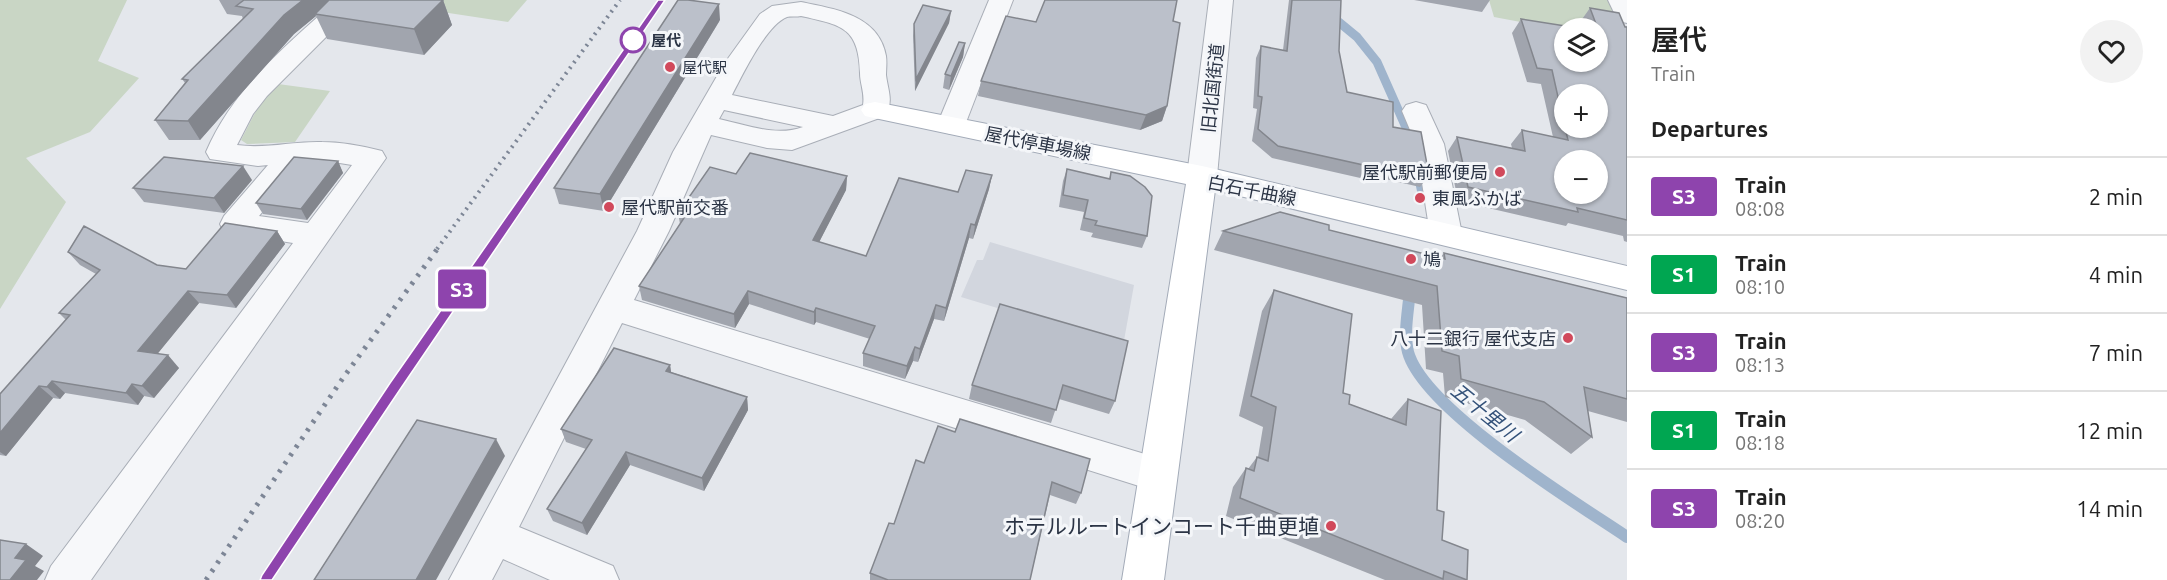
<!DOCTYPE html>
<html lang="en">
<head>
<meta charset="utf-8">
<style>
	body { margin:0; font-family:Ubuntu,"Noto Sans JP",sans-serif; background:#f2f2f2; color:#222; height:100vh; display:flex; flex-direction:column; font-size:22px; white-space:nowrap }
	* { box-sizing:border-box; margin:0 }
	p { font-size:20px; color:#767676 }
	.icon { flex:none; width:33px; height:33px; fill:none; stroke:currentColor; stroke-width:2; stroke-linecap:round; stroke-linejoin:round }
	.map { position:relative; flex:1; overflow:hidden }
	.sheet { display:flex; flex-direction:column; background:#fff; width:540px }
	.sheet>* { flex:none }
	.badge { padding:0 12px; border-radius:4px; font-size:21px; line-height:39px }
	.tools { position:absolute; left:1554px; top:18px; display:grid; gap:12px }
	.tools a { display:grid; place-items:center; width:54px; height:54px; border-radius:50%; background:#fff; box-shadow:0 2px 4px #0004; font-size:30px }
	.map>.badge { position:absolute; translate:-50% -50%; box-shadow:0 0 0 3px #fff }
	h2 { padding:0 24px; font-size:22px; line-height:54px }
	.round { display:grid; place-items:center; flex:none; width:63px; height:63px; border-radius:32px; background:#f2f2f2 }
	.head { display:flex; align-items:center; justify-content:space-between; height:102px; padding:0 24px }
	h1 { font-size:28px; font-weight:600; line-height:45px }
	ul { padding:0; list-style:none }
	li { display:flex; align-items:center; gap:18px; height:78px; padding:0 24px; border-top:2px solid #e0e0e0 }
	li div { flex:1 }
	li b { display:block; font-size:22px }
	li em { font-style:normal }
	li .badge { min-width:66px; font-weight:700; text-align:center }
	main { display:flex; flex:1; min-height:0 }
	.map>svg:first-child { display:block }
</style>
</head>
<body>
<main>
<div class="map">
<svg width="1627" height="580" viewBox="0 0 1627 580">
	<rect width="100%" height="100%" fill="#e4e7ec"/>
	<polygon fill="#d2d6de" points="990,242 1134,285 1123,346 961,297 977,260 983,260"/>
	<g fill="#c9d6c5">
		<polygon points="0,0 127,0 98,61 139,78 90,132 26,158 66,202 0,309"/>
		<polygon points="363,0 527,0 508,22"/>
		<polygon points="1489,0 1609,0 1627,40 1598,28 1564,30 1494,17"/>
		<polygon points="278,84 330,91 295,142 247,144 241,140 259,105"/>
	</g>
	<g fill="none" stroke-linecap="round" stroke-linejoin="round">
		<g stroke="#9fb4cc" stroke-width="9">
			<polyline points="1312,0 1357,37 1377,62 1412,141"/>
			<polyline points="1418,174 1422,193"/>
		</g>
		<path stroke="#9fb4cc" stroke-width="12" d="M1410 288C1409 308 1403 333 1408 352 1424 410 1575 502 1627 537"/>
		<g stroke="#a9aeb7" stroke-width="2">
			<g id="minor">
				<path d="M337 0H363L267 96 253 114 237 145C266 149 293 141 322 142 341 142 363 146 382 151L386 158 91 580H45L51 566 293 243 224 232 220 224 224 216 268 165 258 166 210 159 206 152C233 89 286 45 337 0ZM321 160 352 165 308 223 259 216 303 162Z"/>
				<polygon points="989,0 1013,0 965,125 961,131 951,134 941,131 937,125"/>
				<polygon points="1209,0 1233,0 1217,176 1212,183 1202,186 1192,183 1187,176"/>
				<polygon points="1608,0 1627,0 1627,23 1618,21"/>
				<path d="M801 2C835 9 879 15 886 56 887 63 886 69 886 75 888 91 894 101 885 116L792 150 767 148 711 135 669 231 634 300 1158 458 1172 463 1177 475 1172 487 1158 492 622 323 519 527 613 566 619 580H550L503 559 492 580H449L637 231 673 152 724 64 760 14 772 6ZM801 16C841 25 859 27 860 73 860 84 865 93 863 105L833 116 732 95C742 76 766 25 787 17 790 16 797 17 801 16ZM724 110 803 127C776 137 747 125 719 119Z"/>
				<polygon points="1416,102 1426,105 1444,144 1462,234 1457,242 1446,245 1435,242 1430,234 1416,144 1402,111 1406,105"/>
			</g>
		</g>
		<g stroke="#a3abb8" stroke-width="2">
			<polygon id="major" points="875,102 1202,166 1627,266 1627,290 1215,190 1164,580 1122,580 1186,184 865,116 861,110 865,104"/>
		</g>
		<use href="#minor" fill="#f7f8fa" fill-rule="evenodd"/>
		<use href="#major" fill="#fff" fill-rule="evenodd"/>
		<g stroke="#7d8696" stroke-width="4" stroke-dasharray="2 5" stroke-linecap="butt">
			<polyline points="437,249 620,0"/>
			<polyline points="489,249 661,0"/>
		</g>
		<g stroke="#7d8696" stroke-width="5" stroke-dasharray="3 7" stroke-linecap="butt">
			<polyline points="206,580 343,378 438,248"/>
			<polyline points="267,580 394,387 490,248"/>
		</g>
	</g>
	<g fill="#a1a5ae" fill-rule="evenodd">
		<polygon points="219,0 443,0 452,25 424,55 327,39 316,16 294,34 200,140 169,140 155,120 185,83 182,79 243,19 242,16 227,14"/>
		<polygon points="1289,0 1341,0 1339,51 1347,92 1393,127 1429,175 1420,187 1381,178 1378,182 1272,158 1252,141 1257,109 1253,108 1256,58 1261,46 1283,50"/>
		<polygon points="1414,0 1490,0 1482,12"/>
		<path d="M1590 8 1627 27V242L1624 241 1623 236 1568 223 1566 226 1458 201 1448 151 1457 137 1512 148 1511 144 1522 130 1553 137 1541 84 1527 82 1512 33 1521 19 1598 62V28H1582L1580 22ZM1564 94 1598 128H1564Z"/>
		<polygon points="951,11 949,23 915,91 913,36 914,24"/>
		<polygon points="720,20 604,211 559,204 554,188"/>
		<polygon points="1173,21 1167,106 1162,121 1140,130 978,96 981,81 1036,22"/>
		<polygon points="965,43 963,57 949,90 943,88 945,74"/>
		<polygon points="338,161 343,173 307,220 263,214 256,203"/>
		<polygon points="1067,169 1109,179 1111,172 1147,236 1142,248 1091,237 1093,233 1080,230 1084,212 1059,207 1063,181"/>
		<polygon points="736,174 847,176 846,190 819,242 866,256 958,192 992,175 989,189 973,239 969,238 944,321 934,319 918,362 913,361 905,379 863,366 863,353 870,339 816,322 814,325 749,304 735,328 642,300 639,286 680,224 678,213"/>
		<polygon points="252,180 224,213 144,202 133,188"/>
		<polygon points="1329,230 1440,258 1444,253 1627,298 1627,422 1588,411 1592,437 1571,454 1525,420 1445,397 1443,373 1426,369 1422,305 1214,250 1223,231"/>
		<polygon points="277,231 285,244 236,308 199,303 157,354 179,368 154,398 144,396 138,405 65,393 60,399 53,398 6,456 0,455 0,394 66,320 59,313 96,274 80,265 68,252 186,269"/>
		<polygon points="1274,290 1343,393 1349,404 1391,419 1408,399 1437,510 1442,540 1467,580 1385,580 1226,516 1233,487 1246,468 1248,469 1257,457 1258,457 1263,427 1239,416 1262,311"/>
		<polygon points="1000,304 1115,401 1109,414 1059,399 1051,423 969,399 972,385"/>
		<polygon points="670,365 671,372 747,397 748,410 704,491 630,465 587,535 553,521 547,509 586,449 566,442 561,429"/>
		<polygon points="938,426 1081,493 1076,504 1050,495 1030,580 870,580 870,573 924,463"/>
	</g>
	<g fill="#83868d">
		<polygon points="303,0 335,0 315,14 316,16 294,34 200,140 188,121 284,15"/>
		<polygon points="443,0 452,25 424,55 414,29"/>
		<polygon points="719,4 720,20 604,211 600,194"/>
		<polygon points="951,11 949,23 915,91 916,79"/>
		<polygon points="965,43 963,57 949,90 951,76"/>
		<polygon points="1167,106 1162,121 1140,130 1146,115"/>
		<polygon points="338,161 343,173 307,220 301,209"/>
		<polygon points="243,166 252,180 224,213 214,198"/>
		<polygon points="992,175 989,189 973,239 975,225"/>
		<polygon points="847,176 846,190 813,254 813,240"/>
		<polygon points="971,224 969,238 944,321 946,308"/>
		<polygon points="277,231 285,244 236,308 227,295"/>
		<polygon points="188,291 199,303 150,363 138,351"/>
		<polygon points="748,291 749,304 735,328 734,314"/>
		<polygon points="936,305 934,319 918,362 920,349"/>
		<polygon points="816,308 816,322 814,325 814,312"/>
		<polygon points="915,347 913,361 905,379 907,366"/>
		<polygon points="168,355 179,368 154,398 142,386"/>
		<polygon points="670,365 672,378 666,371"/>
		<polygon points="52,381 65,393 60,399 47,387"/>
		<polygon points="132,384 144,396 138,405 126,393"/>
		<polygon points="39,386 53,398 6,456 0,452 0,433"/>
		<polygon points="747,397 748,410 704,491 702,478"/>
		<polygon points="496,439 505,456 436,580 416,580"/>
		<polygon points="626,452 630,465 587,535 582,523"/>
		<polygon points="26,544 43,556 35,566 44,571 37,580 10,580 15,558"/>
	</g>
	<g fill="#bbc0ca" stroke="#83868d" stroke-width="1.5" fill-rule="evenodd">
		<polygon points="244,0 303,0 284,15 188,121 155,120 188,80 182,79 253,9 236,6"/>
		<polygon points="329,0 443,0 414,29 315,14"/>
		<polygon points="678,0 688,0 719,4 600,194 554,188"/>
		<polygon points="1045,0 1177,0 1173,21 1180,23 1167,106 1146,115 981,81 1006,16 1036,22"/>
		<polygon points="1292,0 1341,0 1339,51 1347,92 1393,102 1393,127 1421,132 1429,175 1386,166 1386,170 1278,146 1258,129 1262,97 1258,96 1261,46 1287,51"/>
		<polygon points="923,5 951,11 916,79 914,24"/>
		<path d="M1590 8 1619 13 1625 27H1627V220L1577 208 1578 212 1468 187 1457 137 1525 151 1522 130 1568 140 1565 128H1598V94H1564V124L1552 70 1537 68 1521 19 1578 28H1564V62H1598V32H1599ZM1564 160H1598V194H1564Z"/>
		<polygon points="959,42 965,43 951,76 945,74"/>
		<polygon points="750,153 847,176 813,240 866,256 899,178 958,192 966,170 992,175 975,225 971,224 946,308 936,305 920,349 915,347 907,366 863,353 875,326 816,308 814,312 748,291 734,314 639,286 686,215 678,213 710,167 736,174"/>
		<polygon points="164,157 243,166 214,198 133,188"/>
		<polygon points="294,157 338,161 301,209 256,203"/>
		<polygon points="1067,169 1110,179 1111,172 1130,176 1145,187 1152,196 1147,236 1095,225 1097,221 1084,218 1088,200 1063,195"/>
		<polygon points="1280,212 1329,225 1329,230 1445,259 1444,253 1627,298 1627,399 1584,387 1592,437 1544,402 1461,379 1459,356 1442,351 1437,286 1223,231"/>
		<polygon points="225,223 277,231 227,295 188,291 138,351 168,355 142,386 132,384 126,393 52,381 47,387 39,386 0,433 0,394 70,315 59,313 100,270 68,252 84,226 157,265 186,269"/>
		<polygon points="1274,290 1352,314 1343,393 1350,395 1349,404 1406,425 1408,399 1441,411 1437,510 1444,512 1442,540 1468,550 1467,580 1444,571 1443,579 1240,498 1246,468 1254,471 1257,457 1268,461 1276,407 1251,396"/>
		<polygon points="1000,304 1128,341 1115,401 1063,385 1056,410 972,385"/>
		<polygon points="614,348 670,365 666,371 747,397 702,478 626,452 582,523 547,509 592,440 561,429"/>
		<polygon points="960,419 1090,459 1081,493 1052,482 1030,580 888,580 870,573 889,523 894,524 916,460 924,463 938,426 955,432"/>
		<polygon points="417,420 496,439 416,580 314,580"/>
		<polygon points="0,540 26,544 15,558 26,560 10,580 0,580"/>
	</g>
	<polygon fill="#8e44ad" stroke="#fff" stroke-width="1.5" points="658,0 665,0 399,391 272,580 260,580 262,575 390,383"/>
	<circle fill="#fff" stroke="#8e44ad" stroke-width="3" cx="633" cy="40" r="12"/>
	<g fill="#d1495b" stroke="#f4f6f9" stroke-width="2">
		<circle cx="670" cy="67" r="6"/>
		<circle cx="1500" cy="172" r="6"/>
		<circle cx="1420" cy="198" r="6"/>
		<circle cx="609" cy="207" r="6"/>
		<circle cx="1411" cy="259" r="6"/>
		<circle cx="1568" cy="338" r="6"/>
		<circle cx="1331" cy="526" r="6"/>
	</g>
	<g text-anchor="middle" dominant-baseline="central" stroke-width="6" stroke-linejoin="round" paint-order="stroke">
		<g font-size="15" font-weight="bold" fill="#2b3445" stroke="#f4f6f9" text-anchor="start">
			<text x="651" y="40">屋代</text>
		</g>
		<g font-size="15" fill="#2b3445" stroke="#f4f6f9" text-anchor="start">
			<text x="682" y="67">屋代駅</text>
		</g>
		<g font-size="18" fill="#2b3445" stroke="#f4f6f9">
			<text transform="translate(1212 88) rotate(-84)">旧北国街道</text>
			<text transform="translate(1038 143) rotate(11)">屋代停車場線</text>
			<text transform="translate(1252 190) rotate(11)">白石千曲線</text>
		</g>
		<g font-size="18" fill="#2b3445" stroke="#f4f6f9" text-anchor="start">
			<text x="1488" y="172" text-anchor="end">屋代駅前郵便局</text>
			<text x="1432" y="198">東風ふかば</text>
			<text x="621" y="207">屋代駅前交番</text>
			<text x="1423" y="259">鳩</text>
			<text x="1556" y="338" text-anchor="end">八十二銀行 屋代支店</text>
		</g>
		<g font-size="20" font-style="italic" fill="#34527a" stroke="#f4f6f9">
			<text transform="translate(1485 412) rotate(39)">五十里川</text>
		</g>
		<g font-size="21" fill="#2b3445" stroke="#f4f6f9" text-anchor="end">
			<text x="1319" y="526">ホテルルートインコート千曲更埴</text>
		</g>
	</g>
</svg>
<div class="tools">
<a><svg class="icon" aria-label="layers" viewBox="0 0 24 24"><path d="M12 4l9 5-9 5-9-5zM3 14l9 5 9-5"/></svg></a>
<a>+</a>
<a>−</a>
</div>
<b class="badge" style="left:462px;top:289px;background:#8e44ad;color:#fff">S3</b>
</div>
<section class="sheet">
<div class="head"><div><h1>屋代</h1><p>Train</p></div><a class="round"><svg class="icon" aria-label="heart" viewBox="0 0 24 24"><path d="M12 20l-8-8c-3-5 5-10 8-4 3-6 11-1 8 4z"/></svg></a></div>
<h2>Departures</h2>
<ul>
<li><span class="badge" style="background:#8e44ad;color:#fff">S3</span><div><b>Train</b><p>08:08</p></div><em>2 min</em></li>
<li><span class="badge" style="background:#00a651;color:#fff">S1</span><div><b>Train</b><p>08:10</p></div><em>4 min</em></li>
<li><span class="badge" style="background:#8e44ad;color:#fff">S3</span><div><b>Train</b><p>08:13</p></div><em>7 min</em></li>
<li><span class="badge" style="background:#00a651;color:#fff">S1</span><div><b>Train</b><p>08:18</p></div><em>12 min</em></li>
<li><span class="badge" style="background:#8e44ad;color:#fff">S3</span><div><b>Train</b><p>08:20</p></div><em>14 min</em></li>
</ul>
</section>
</main>
</body>
</html>
